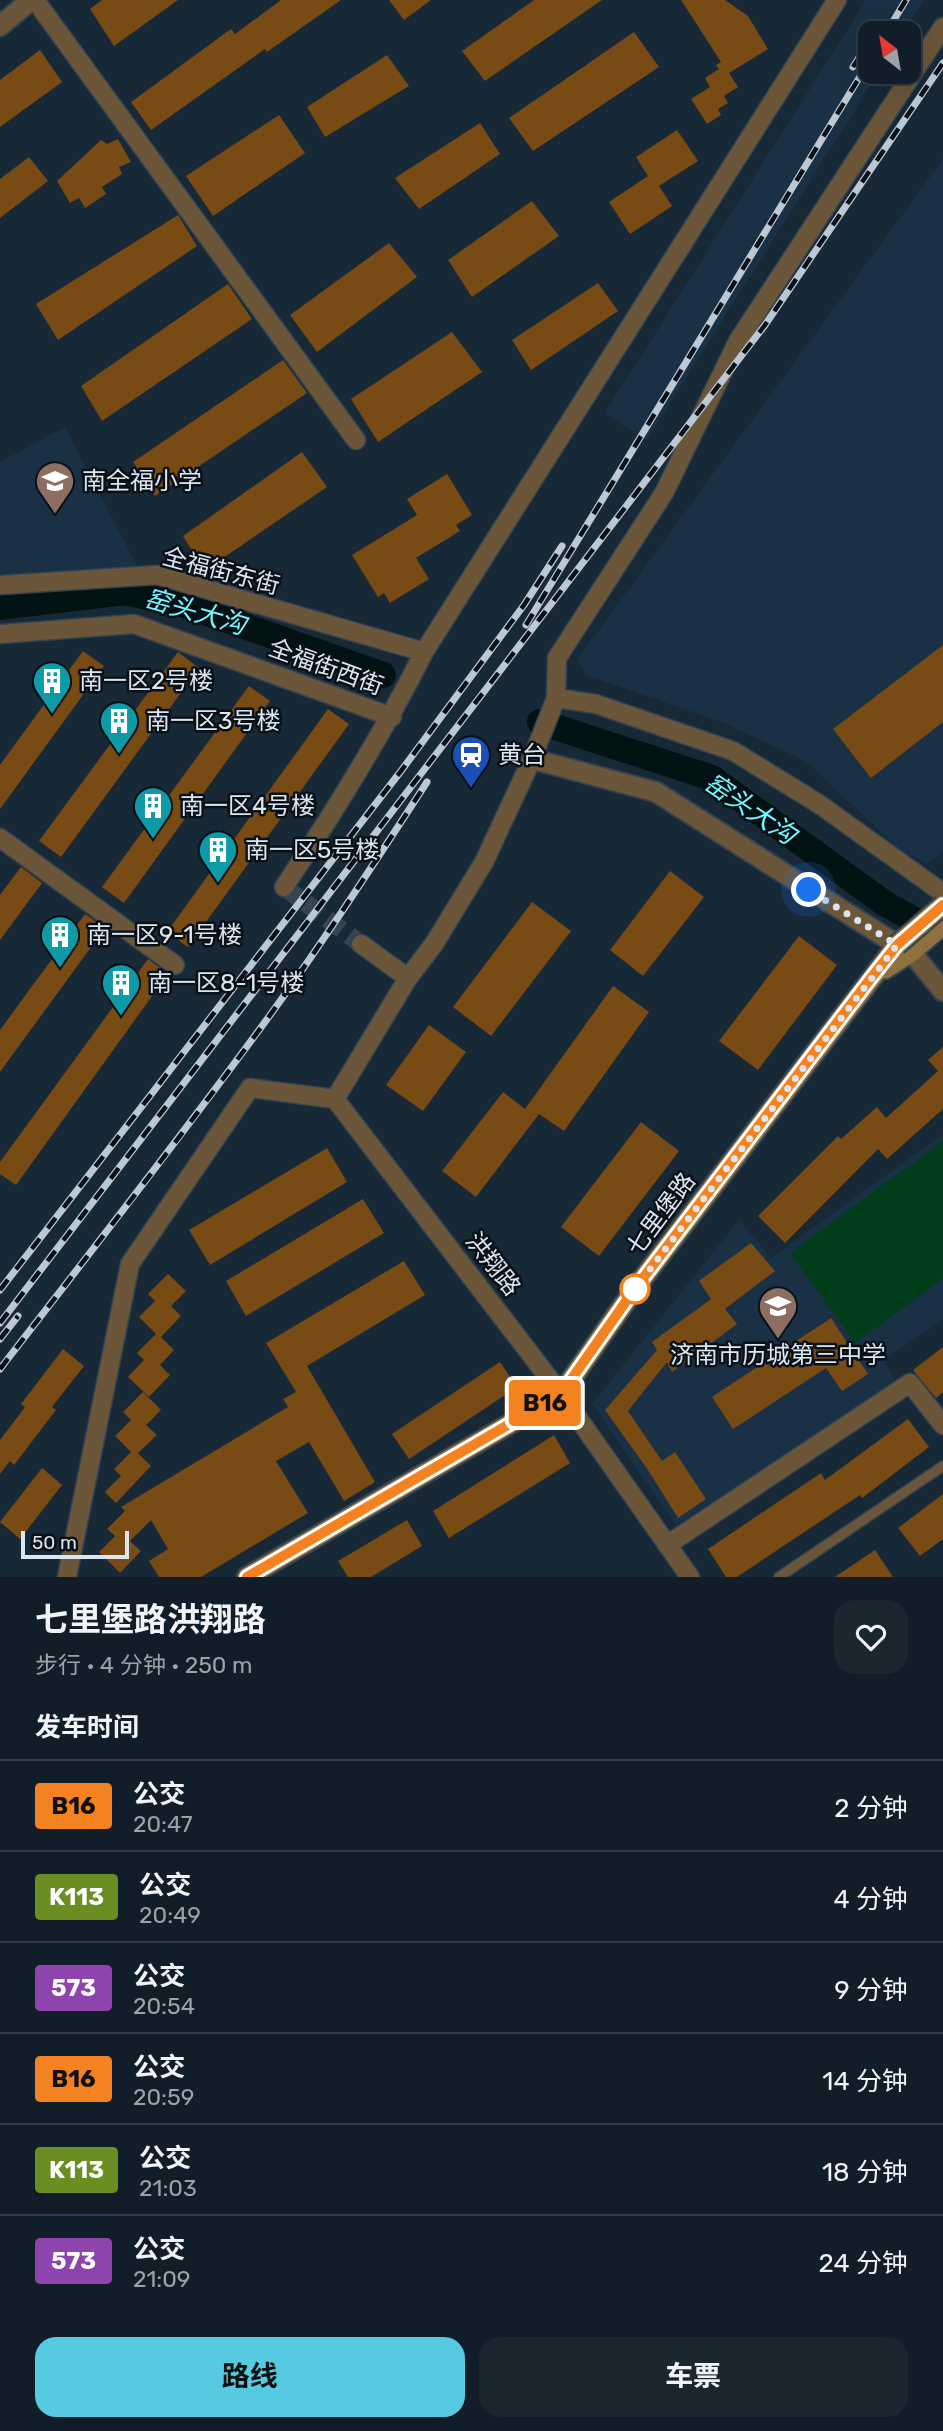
<!DOCTYPE html>
<html lang="zh">
<head>
<meta charset="utf-8">
<style>
	body { margin:0; font-family:Rubik,"Noto Sans SC",sans-serif; background:#1a2731; color:#f1f3f6; height:100vh; display:flex; flex-direction:column; font-size:26px; white-space:nowrap }
	* { box-sizing:border-box; margin:0 }
	p { font-size:23px; color:#9ca2a8 }
	.icon { flex:none; width:38px; height:38px; fill:none; stroke:currentColor; stroke-width:2; stroke-linecap:round; stroke-linejoin:round }
	.map { position:relative; height:1577px; overflow:hidden }
	.details { display:flex; flex-direction:column; background:#111e29; flex:1 }
	.details>* { flex:none }
	.badge { padding:0 14px; border-radius:5px; font-size:24px; line-height:46px }
	.needle { width:46px; rotate:329deg }
	.buttons { position:absolute; left:858px; top:21px; display:grid; gap:14px }
	.buttons a { display:grid; place-items:center; width:63px; height:63px; border-radius:14px; background:#111e29; box-shadow:0 7px 28px #0002,0 0 0 2px #303c46; font-size:35px }
	.scale { position:absolute; left:21px; bottom:18px; width:108px; box-sizing:border-box; padding-left:7px; border:4px solid #dbe6f0; border-top:0; font-size:19px; line-height:24px; white-space:nowrap; color:#dbe6f0; -webkit-text-stroke:5px #091017; paint-order:stroke }
	.you { position:absolute; width:35px; height:35px; margin:-18px; border:5px solid #fff; border-radius:50%; background:#1a73e8; box-shadow:0 0 0 10px #1a73e833 }
	.map>.badge { position:absolute; translate:-50% -50%; box-shadow:0 0 0 4px #fff }
	h2 { padding:0 35px; font-size:26px; line-height:63px }
	.round { display:grid; place-items:center; flex:none; width:74px; height:74px; border-radius:21px; background:#1a2731 }
	.head { display:flex; align-items:center; justify-content:space-between; height:119px; padding:0 35px }
	h1 { font-size:33px; font-weight:700; line-height:52px }
	.cta { display:flex; gap:14px; margin-top:auto; padding:14px 35px }
	.cta a { flex:1; height:80px; border-radius:21px; background:#55cae0; color:#111; font-size:28px; font-weight:700; line-height:80px; text-align:center }
	.cta a+a { background:#1a2731; color:#f1f3f6 }
	ul { padding:0; list-style:none }
	li { display:flex; align-items:center; gap:21px; height:91px; padding:0 35px; border-top:2px solid #303c46 }
	li div { flex:1 }
	li b { display:block; font-size:26px }
	li em { font-style:normal }
	li .badge { min-width:77px; font-weight:700; text-align:center }
	.map>svg:first-child { display:block }
</style>
</head>
<body>
<div class="map">
<svg width="943" height="1577" viewBox="0 0 943 1577">
	<rect width="100%" height="100%" fill="#172837"/>
	<g fill="#1a3145">
		<polygon points="866,0 924,0 903,33 870,33 870,72 879,72 647,440 605,414 608,408"/>
		<polygon points="943,159 943,852 927,864 896,847 807,762 722,722 586,675 577,660"/>
		<polygon points="65,427 138,568 0,575 0,462"/>
		<polygon points="943,1134 943,1319 884,1360 897,1384 676,1525 592,1404 739,1220 771,1258"/>
	</g>
	<polygon fill="#003d1b" points="943,1141 943,1279 855,1343 790,1253"/>
	<g fill="none" stroke-linecap="round" stroke-linejoin="round">
		<g stroke="#031212" stroke-width="26">
			<polyline points="0,607 124,592 182,604 383,675"/>
			<polyline points="540,722 712,778 884,903 920,923 943,929"/>
		</g>
	</g>
	<g fill="#784a14">
		<polygon points="102,0 178,0 114,46 90,9"/>
		<polygon points="281,0 341,0 267,52 265,49 151,130 131,102 231,29 235,34"/>
		<polygon points="389,0 431,0 404,20"/>
		<polygon points="534,0 602,0 485,81 462,51"/>
		<polygon points="681,0 725,0 748,16 768,49 729,73 738,87 724,96 728,103 718,109 721,115 707,124 691,99 710,87 705,78 719,69 716,65 721,62"/>
		<polygon points="634,32 659,67 533,151 509,118"/>
		<polygon points="40,50 62,82 0,127 0,80"/>
		<polygon points="387,55 409,86 325,137 307,107"/>
		<polygon points="279,115 305,153 213,216 186,176"/>
		<polygon points="480,123 500,154 419,209 395,178"/>
		<polygon points="677,130 698,161 659,186 672,206 630,234 609,202 648,176 636,157"/>
		<polygon points="118,139 131,162 119,167 122,174 102,187 106,194 85,208 79,198 70,203 57,181 101,140 107,144"/>
		<polygon points="29,157 48,181 0,218 0,179"/>
		<polygon points="532,201 559,236 472,297 448,260"/>
		<polygon points="178,215 197,246 58,340 36,304"/>
		<polygon points="389,243 417,277 317,352 290,315"/>
		<polygon points="598,283 618,311 531,370 512,340"/>
		<polygon points="228,284 252,319 102,421 81,386"/>
		<polygon points="452,332 482,372 378,442 351,399"/>
		<polygon points="283,360 307,393 155,496 133,462"/>
		<polygon points="302,452 327,487 204,571 183,536"/>
		<polygon points="447,474 472,515 456,525 460,531 416,558 429,579 390,603 384,593 378,597 352,555 417,515 407,499"/>
		<polygon points="943,645 943,722 871,778 833,729"/>
		<polygon points="83,651 104,666 0,809 0,765"/>
		<polygon points="178,652 199,668 61,857 39,841"/>
		<polygon points="249,686 270,701 124,903 102,887"/>
		<polygon points="328,709 349,724 188,947 167,932"/>
		<polygon points="21,867 42,883 0,940 0,895"/>
		<polygon points="670,871 704,897 643,976 610,950"/>
		<polygon points="532,902 571,931 491,1036 453,1007"/>
		<polygon points="85,914 105,928 0,1072 0,1030"/>
		<polygon points="799,936 837,965 758,1070 719,1041"/>
		<polygon points="148,959 168,974 16,1185 0,1174 0,1162"/>
		<polygon points="613,986 649,1012 564,1131 539,1114 476,1197 442,1171 503,1092 525,1109"/>
		<polygon points="429,1025 466,1052 423,1111 386,1085"/>
		<polygon points="943,1047 943,1109 887,1159 878,1149 785,1243 758,1216 838,1136 841,1139 877,1107 886,1118 938,1071 928,1060"/>
		<polygon points="641,1122 679,1151 599,1256 561,1227"/>
		<polygon points="327,1148 347,1182 210,1265 189,1230"/>
		<polygon points="363,1199 384,1233 246,1316 226,1281"/>
		<polygon points="751,1243 775,1271 725,1309 737,1324 672,1372 667,1362 628,1411 662,1461 675,1452 706,1499 678,1518 648,1470 605,1410 657,1350 652,1342 711,1299 699,1281"/>
		<polygon points="404,1261 425,1295 307,1366 375,1482 344,1501 309,1442 276,1461 308,1513 201,1577 159,1577 149,1561 168,1549 151,1520 130,1541 141,1551 120,1573 99,1552 115,1536 107,1529 125,1511 121,1507 288,1407 283,1399 296,1392 266,1343"/>
		<polygon points="168,1274 186,1291 171,1306 181,1316 161,1337 174,1350 160,1365 170,1375 149,1397 128,1377 144,1360 137,1353 156,1334 139,1317 155,1301 148,1294"/>
		<polygon points="831,1318 868,1374 842,1391 826,1368 733,1429 712,1397"/>
		<polygon points="943,1347 943,1392 936,1398 913,1370"/>
		<polygon points="63,1349 84,1366 52,1407 56,1410 14,1465 10,1461 0,1474 0,1440 25,1407 21,1404"/>
		<polygon points="500,1362 517,1387 409,1459 392,1434"/>
		<polygon points="143,1392 161,1410 146,1425 157,1435 138,1453 151,1466 116,1503 105,1492 121,1476 114,1469 131,1452 115,1436 131,1420 123,1412"/>
		<polygon points="908,1419 929,1447 862,1498 860,1495 737,1577 726,1577 708,1549 821,1473 825,1480"/>
		<polygon points="554,1435 570,1463 449,1538 433,1511"/>
		<polygon points="42,1468 62,1485 20,1539 0,1522"/>
		<polygon points="943,1494 943,1539 920,1556 898,1528"/>
		<polygon points="407,1520 422,1546 371,1577 348,1577 338,1561"/>
		<polygon points="875,1550 893,1577 835,1577"/>
	</g>
	<g fill="none" stroke-linecap="round" stroke-linejoin="round">
		<polyline stroke="#344453" stroke-width="18" stroke-dasharray="18 9" stroke-linecap="butt" points="284,887 361,944"/>
		<g stroke="#324351" stroke-width="12">
			<polyline id="service" points="779,1577 943,1466"/>
		</g>
		<g stroke="#324351" stroke-width="21">
			<g id="minor">
				<polyline points="35,0 356,440"/>
				<polyline points="0,585 157,575 424,652"/>
				<polyline points="0,634 134,624 392,717"/>
				<polyline points="556,698 596,704 733,751 819,804 943,893"/>
				<polyline points="0,838 175,965"/>
				<path d="M284 887C335 811 383 734 424 652L837 0"/>
				<polyline points="361,944 408,978 434,944 484,862 532,759 556,698 557,658 664,493 738,341 943,27"/>
				<polyline points="408,978 335,1099 561,1394 690,1577"/>
				<polyline points="667,1545 910,1383 943,1425"/>
				<polyline points="67,1577 130,1264 250,1088 335,1099"/>
			</g>
		</g>
		<g stroke="#324351" stroke-width="23">
			<g id="tertiary">
				<polyline points="0,26 31,0"/>
				<polyline points="532,759 656,792 910,953 917,959 943,991"/>
			</g>
		</g>
		<g stroke="#324351" stroke-width="23">
			<g id="secondary">
				<polyline points="885,969 910,953 943,925"/>
				<polyline points="247,1577 561,1394 634,1290 897,945"/>
			</g>
		</g>
		<use href="#service" stroke="#6b5639" stroke-width="9"/>
		<use href="#minor" stroke="#6b5639" stroke-width="18"/>
		<use href="#tertiary" stroke="#6b5639" stroke-width="19"/>
		<use href="#secondary" stroke="#917040" stroke-width="19"/>
		<g stroke="#bcc8d3" stroke-width="7">
			<g id="rail">
				<polyline points="886,33 906,0"/>
				<polyline points="853,67 870,40"/>
				<polyline points="526,625 870,60"/>
				<polyline points="0,1290 401,771 524,605 562,546"/>
				<polyline points="0,1323 765,325 943,63"/>
				<polyline points="0,1339 18,1316"/>
				<path d="M0 1369C92 1250 185 1132 273 1011 327 936 377 859 427 782"/>
			</g>
		</g>
		<use href="#rail" stroke="#091017" stroke-width="4.5" stroke-dasharray="13" stroke-linecap="butt"/>
		<g stroke="#324351" stroke-width="23" stroke-linecap="butt">
			<polyline id="secondary-bridge" points="897,945 943,905"/>
		</g>
		<use href="#secondary-bridge" stroke="#917040" stroke-width="19"/>
	</g>
	<g fill="none" stroke-linecap="round" stroke-linejoin="round">
		<g stroke="#fff" stroke-width="16">
			<polyline id="line" points="247,1577 561,1394 634,1290 871,978 897,945 943,905"/>
		</g>
		<use href="#line" stroke="#f58220" stroke-width="10"/>
		<polyline stroke="#dbe6f0" stroke-width="7" stroke-dasharray="0 12.6" points="635,1289 897,945 809,890"/>
	</g>
	<defs>
		<g id="school-pin" transform="scale(2.0125)"><path d="M0 17L-7.5 6A9.5 9.5 0 1 1 7.5 6Z" fill="#8d6e63" stroke="#091017"/><path d="M0-5L7-2L0 1L-7-2ZM-4 1L0 2.5L4 1V4Q0 6-4 4Z" fill="#fff"/></g>
		<g id="building-pin" transform="scale(2.0125)"><path d="M0 17L-7.5 6A9.5 9.5 0 1 1 7.5 6Z" fill="#0f9aa8" stroke="#091017"/><path d="M-4-6H4V6H1V3H-1V6H-4ZM-2.5-4.3h1.7v1.8h-1.7ZM.8-4.3h1.7v1.8H.8ZM-2.5-1h1.7V.8h-1.7ZM.8-1h1.7V.8H.8Z" fill="#fff"/></g>
		<g id="station-pin" transform="scale(2.0125)"><path d="M0 17L-7.5 6A9.5 9.5 0 1 1 7.5 6Z" fill="#1a4fb4" stroke="#091017"/><path d="M-3-6H3Q5-6 5-4V2Q5 4 3 4L4.5 6H3L1.5 4h-3L-3 6H-4.5L-3 4Q-5 4-5 2V-4Q-5-6-3-6ZM-3.5-4v3h7v-3ZM-3.5 1v1.5H-2V1ZM2 1v1.5H3.5V1Z" fill="#fff"/></g>
	</defs>
	<g fill-rule="evenodd">
		<use href="#school-pin" x="55" y="481"/>
		<use href="#building-pin" x="52" y="681"/>
		<use href="#building-pin" x="119" y="721"/>
		<use href="#station-pin" x="471" y="755"/>
		<use href="#building-pin" x="153" y="806"/>
		<use href="#building-pin" x="218" y="850"/>
		<use href="#building-pin" x="60" y="935"/>
		<use href="#building-pin" x="121" y="983"/>
		<use href="#school-pin" x="778" y="1306"/>
	</g>
	<circle fill="#fff" stroke="#f58220" stroke-width="3.5" cx="635" cy="1289" r="14"/>
	<g text-anchor="middle" dominant-baseline="central" stroke-width="5" stroke-linejoin="round" paint-order="stroke">
		<g font-size="24" fill="#dbe6f0" stroke="#091017" text-anchor="start">
			<text x="82" y="481">南全福小学</text>
			<text x="79" y="681">南一区2号楼</text>
			<text x="146" y="721">南一区3号楼</text>
			<text x="498" y="755">黄台</text>
			<text x="180" y="806">南一区4号楼</text>
			<text x="245" y="850">南一区5号楼</text>
			<text x="87" y="935">南一区9-1号楼</text>
			<text x="148" y="983">南一区8-1号楼</text>
			<text x="778" y="1355" text-anchor="middle">济南市历城第三中学</text>
		</g>
		<g font-size="24" fill="#dbe6f0" stroke="#091017">
			<text transform="translate(221 571) rotate(15)">全福街东街</text>
			<text transform="translate(326 667) rotate(20)">全福街西街</text>
			<text transform="translate(661 1214) rotate(-53)">七里堡路</text>
			<text transform="translate(493 1264) rotate(52)">洪翔路</text>
		</g>
		<g font-size="26" font-style="italic" fill="#76f8fb" stroke="#091017">
			<text transform="translate(195 612) rotate(16)">窑头大沟</text>
			<text transform="translate(750 809) rotate(34)">窑头大沟</text>
		</g>
	</g>
</svg>
<div class="buttons">
<a><svg class="needle" viewBox="-14 -14 28 28"><path d="M0-13l5 13h-10z" fill="#e53935"/><path d="M0 13l5-13h-10z" fill="#9ca2a8"/></svg></a>
</div>
<div class="scale">50 m</div>
<div class="you" style="left:809px;top:890px"></div>
<b class="badge" style="left:545px;top:1403px;background:#f58220;color:#111">B16</b>
</div>
<section class="details">
<div class="head"><div><h1>七里堡路洪翔路</h1><p>步行 · 4 分钟 · 250 m</p></div><a class="round"><svg class="icon" aria-label="heart" viewBox="0 0 24 24"><path d="M12 20l-8-8c-3-5 5-10 8-4 3-6 11-1 8 4z"/></svg></a></div>
<h2>发车时间</h2>
<ul>
<li><span class="badge" style="background:#f58220;color:#111">B16</span><div><b>公交</b><p>20:47</p></div><em>2 分钟</em></li>
<li><span class="badge" style="background:#6b8e23;color:#fff">K113</span><div><b>公交</b><p>20:49</p></div><em>4 分钟</em></li>
<li><span class="badge" style="background:#8e44ad;color:#fff">573</span><div><b>公交</b><p>20:54</p></div><em>9 分钟</em></li>
<li><span class="badge" style="background:#f58220;color:#111">B16</span><div><b>公交</b><p>20:59</p></div><em>14 分钟</em></li>
<li><span class="badge" style="background:#6b8e23;color:#fff">K113</span><div><b>公交</b><p>21:03</p></div><em>18 分钟</em></li>
<li><span class="badge" style="background:#8e44ad;color:#fff">573</span><div><b>公交</b><p>21:09</p></div><em>24 分钟</em></li>
</ul>
<div class="cta"><a>路线</a><a>车票</a></div>
</section>
</body>
</html>
